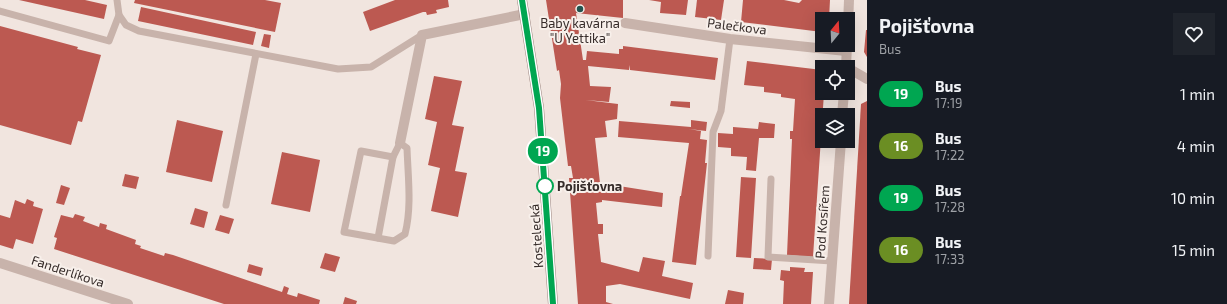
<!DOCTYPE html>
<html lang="en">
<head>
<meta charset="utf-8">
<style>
	body { margin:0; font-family:"Exo 2",sans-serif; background:#20242c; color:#f1f3f6; height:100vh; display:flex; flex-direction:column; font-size:15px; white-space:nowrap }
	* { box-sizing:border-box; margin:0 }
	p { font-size:13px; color:#9ea1a6 }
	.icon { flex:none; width:22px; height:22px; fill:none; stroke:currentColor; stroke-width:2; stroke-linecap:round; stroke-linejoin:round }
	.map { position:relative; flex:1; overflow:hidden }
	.panel { display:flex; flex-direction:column; background:#171b24; width:360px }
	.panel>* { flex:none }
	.badge { padding:0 8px; border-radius:13px; font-size:14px; line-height:26px }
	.needle { width:26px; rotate:18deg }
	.controls { position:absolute; left:815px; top:12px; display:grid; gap:8px }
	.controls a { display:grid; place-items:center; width:40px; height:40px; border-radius:0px; background:#171b24; box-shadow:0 4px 16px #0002; font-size:20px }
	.map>.badge { position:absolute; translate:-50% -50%; box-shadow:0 0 0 2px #fff }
	.round { display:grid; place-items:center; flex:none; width:42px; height:42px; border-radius:0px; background:#20242c }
	.overview { display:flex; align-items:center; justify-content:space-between; height:68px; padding:0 12px }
	h1 { font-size:19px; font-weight:700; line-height:30px }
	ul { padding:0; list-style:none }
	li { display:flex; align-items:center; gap:12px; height:52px; padding:0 12px }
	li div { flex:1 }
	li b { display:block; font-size:15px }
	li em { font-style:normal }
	li .badge { min-width:44px; font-weight:700; text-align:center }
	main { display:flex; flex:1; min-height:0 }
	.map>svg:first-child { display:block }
</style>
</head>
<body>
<main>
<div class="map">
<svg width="867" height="304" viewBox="0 0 867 304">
	<rect width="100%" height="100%" fill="#f1e5df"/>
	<g fill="#bc5951">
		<polygon points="19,0 85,0 107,5 104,19"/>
		<polygon points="135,0 265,0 281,3 275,32 134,3"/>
		<polygon points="395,0 448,0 449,7 436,10 437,13 427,15 426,12 423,12 370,31 363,12"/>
		<polygon points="546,0 623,0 623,18 576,13 583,60 586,60 587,51 619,54 619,49 623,49 623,46 718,58 715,80 630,70 630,65 629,70 588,66 590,86 611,87 609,102 586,100 618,104 617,119 605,121 607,137 595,138 600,183 663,193 662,207 602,200 602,202 596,203 598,224 603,224 603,234 598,234 601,262 639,272 643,257 665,261 662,276 693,283 690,299 620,284 606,286 606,302 613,304 578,304 569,178 573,178 571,166 568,166 565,141 588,138 565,141 560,98 561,84 559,70 557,71"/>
		<polygon points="649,0 688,0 686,15 660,13 661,2"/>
		<polygon points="697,0 724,0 721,20 695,17"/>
		<polygon points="743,0 784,0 799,3 802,0 830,0 829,19 822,19 822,32 741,22"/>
		<polygon points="141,7 256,32 253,45 138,21"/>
		<polygon points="0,26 78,47 77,49 101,55 82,122 78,121 71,145 0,125"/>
		<polygon points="866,30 867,30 867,57 864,52"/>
		<polygon points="264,34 271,35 269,48 261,46"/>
		<polygon points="747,61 822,70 822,93 824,93 813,257 787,255 792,139 790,139 790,131 793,131 795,99 781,97 781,94 764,92 764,87 744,85"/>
		<polygon points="434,76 462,81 452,125 464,127 455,171 467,173 458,217 431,211 440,168 428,165 437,122 425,119"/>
		<polygon points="671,101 690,102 690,108 670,106"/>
		<polygon points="867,101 867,304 849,304 861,104"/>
		<polygon points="177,120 223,131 212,182 166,172"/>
		<polygon points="691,120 707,122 706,131 689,129 701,131 700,139 707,140 705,163 707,163 696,265 672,262 680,196 681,196 689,143 618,137 619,121 691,127"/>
		<polygon points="759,122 775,124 774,138 759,138 756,171 746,170 747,157 731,156 731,148 718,147 718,133 733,134 733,127 758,129"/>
		<polygon points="282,152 320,160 310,212 271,204"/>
		<polygon points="125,174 139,177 136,189 122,186"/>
		<polygon points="741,177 756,178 751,258 736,257"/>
		<polygon points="61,185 70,188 64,205 56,203"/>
		<polygon points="27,199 34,202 33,206 43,209 33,244 16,239 13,249 0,245 0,215 10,218 15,200 25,204"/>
		<polygon points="195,208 208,212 204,228 190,224"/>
		<polygon points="75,214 85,217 83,221 99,227 100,223 107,225 106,229 136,240 135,244 141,246 140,248 164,256 165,253 173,255 282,292 284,286 289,288 287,294 297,297 298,293 320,300 319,304 224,304 54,249 57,238 54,237 61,215 73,218"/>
		<polygon points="220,215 234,219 229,234 215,230"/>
		<polygon points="325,253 340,257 335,272 320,268"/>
		<polygon points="754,258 772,259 771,270 753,269"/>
		<polygon points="249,264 263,268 261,276 247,272"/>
		<polygon points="790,267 805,268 804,272 813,272 811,304 783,304 784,281 780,280 781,270 790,271"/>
		<polygon points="728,290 744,293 743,304 725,304"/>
		<polygon points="345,297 357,301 356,304 343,304"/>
	</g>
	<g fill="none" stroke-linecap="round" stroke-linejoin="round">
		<g stroke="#c8b3ab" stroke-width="7">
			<polyline points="0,11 109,41 119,15 117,0"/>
			<polyline points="119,15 126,25 139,31 338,69 371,67 422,35"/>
			<path d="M400 143 407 148C408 177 412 207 405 234L394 241 344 232 361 151 393 157Z"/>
			<polyline points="771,179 768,257 832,261"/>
			<polyline points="226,205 256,54"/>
			<polyline points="378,238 393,157"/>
			<polyline points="708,256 713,132 721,111 730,39"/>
		</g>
		<g stroke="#c8b3ab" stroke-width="10">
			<polyline points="625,23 730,39 846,51"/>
			<polyline points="848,25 849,0"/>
			<polyline points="846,67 847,45"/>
			<polyline points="848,68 867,79"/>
			<polyline points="842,115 844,93"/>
			<polyline points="400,143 422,35 525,14"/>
			<polyline points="0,263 128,304"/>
			<polyline points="829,304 841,141"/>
		</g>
		<polyline stroke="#9b837d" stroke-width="10" points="522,0 539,108 553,304"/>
	</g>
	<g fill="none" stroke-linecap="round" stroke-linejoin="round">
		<g stroke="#fff" stroke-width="9">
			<polyline id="line" points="522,0 539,108 553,304"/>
		</g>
		<use href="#line" stroke="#00a651" stroke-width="6"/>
	</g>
	<circle fill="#23544f" stroke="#f8f0eb" stroke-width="1.5" cx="580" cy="9" r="4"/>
	<circle fill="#fff" stroke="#00a651" stroke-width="2" cx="545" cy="186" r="8"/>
	<g text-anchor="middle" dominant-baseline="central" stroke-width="4" stroke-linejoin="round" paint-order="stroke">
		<g font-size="13" fill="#362c2a" stroke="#f8f0eb">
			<text x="580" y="23">Baby kavárna<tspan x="580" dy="15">"U Yettika"</tspan></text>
		</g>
		<g font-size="13" fill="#362c2a" stroke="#f8f0eb">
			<text transform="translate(737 26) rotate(7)">Palečkova</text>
			<text transform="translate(822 222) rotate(-86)">Pod Kosířem</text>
			<text transform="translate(536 236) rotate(-94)">Kostelecká</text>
			<text transform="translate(68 271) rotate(18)">Fanderlíkova</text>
		</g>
		<g font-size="13" font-weight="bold" fill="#362c2a" stroke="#f8f0eb" text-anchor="start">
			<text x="557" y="186">Pojišťovna</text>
		</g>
	</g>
</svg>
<div class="controls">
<a><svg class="needle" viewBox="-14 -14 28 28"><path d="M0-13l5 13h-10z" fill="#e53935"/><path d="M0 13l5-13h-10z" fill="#9ea1a6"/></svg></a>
<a><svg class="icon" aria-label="locate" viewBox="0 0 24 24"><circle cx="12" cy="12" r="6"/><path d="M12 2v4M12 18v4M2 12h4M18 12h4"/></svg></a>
<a><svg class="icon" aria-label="layers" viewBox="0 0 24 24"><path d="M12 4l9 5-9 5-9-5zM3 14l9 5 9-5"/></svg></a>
</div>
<b class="badge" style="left:543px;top:151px;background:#00a651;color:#fff">19</b>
</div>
<section class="panel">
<div class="overview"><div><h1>Pojišťovna</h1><p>Bus</p></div><a class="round"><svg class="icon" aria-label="heart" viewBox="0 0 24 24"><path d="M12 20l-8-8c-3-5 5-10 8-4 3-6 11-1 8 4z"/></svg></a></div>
<ul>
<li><span class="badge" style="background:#00a651;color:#fff">19</span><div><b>Bus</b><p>17:19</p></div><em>1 min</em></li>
<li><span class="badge" style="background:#6b8e23;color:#fff">16</span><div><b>Bus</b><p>17:22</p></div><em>4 min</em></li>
<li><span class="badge" style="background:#00a651;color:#fff">19</span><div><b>Bus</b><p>17:28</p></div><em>10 min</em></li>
<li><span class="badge" style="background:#6b8e23;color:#fff">16</span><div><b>Bus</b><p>17:33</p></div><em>15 min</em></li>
</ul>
</section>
</main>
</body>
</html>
